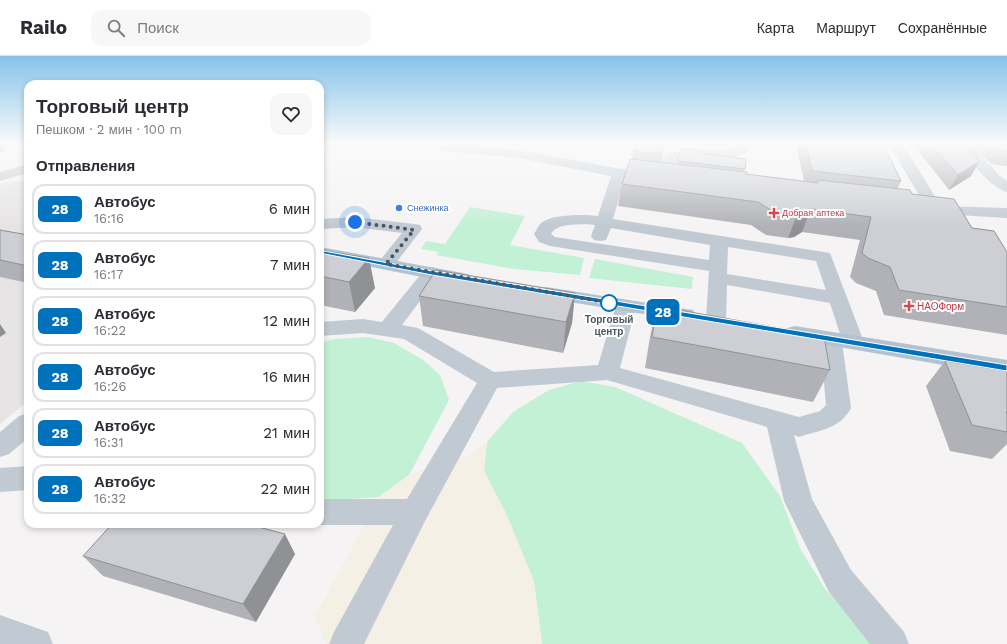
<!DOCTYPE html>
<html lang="ru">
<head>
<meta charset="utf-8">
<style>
	body { margin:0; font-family:"Work Sans",sans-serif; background:#f7f7f7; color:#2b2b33; height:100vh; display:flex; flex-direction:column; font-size:15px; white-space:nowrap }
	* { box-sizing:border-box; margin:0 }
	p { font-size:13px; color:#7c7c81 }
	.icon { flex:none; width:22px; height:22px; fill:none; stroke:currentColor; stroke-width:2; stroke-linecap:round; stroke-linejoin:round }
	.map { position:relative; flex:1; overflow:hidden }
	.sheet { position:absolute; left:24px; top:24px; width:300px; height:448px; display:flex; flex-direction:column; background:#fff; border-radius:12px; box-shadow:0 2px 6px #0003 }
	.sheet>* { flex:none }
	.badge { padding:0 8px; border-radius:6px; font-size:14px; line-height:26px }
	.you { position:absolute; width:20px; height:20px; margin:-10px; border:3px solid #fff; border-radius:50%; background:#1a73e8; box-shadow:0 0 0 6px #1a73e833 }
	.map>.badge { position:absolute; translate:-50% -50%; box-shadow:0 0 0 2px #fff }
	h2 { padding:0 12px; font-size:15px; line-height:36px }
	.round { display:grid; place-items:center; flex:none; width:42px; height:42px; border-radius:12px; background:#f7f7f7 }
	.overview { display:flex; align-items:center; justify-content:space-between; height:68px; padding:0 12px }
	h1 { font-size:19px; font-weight:600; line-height:30px }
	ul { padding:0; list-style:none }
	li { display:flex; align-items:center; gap:12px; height:50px; margin:0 8px 6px; padding:0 4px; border:2px solid #e1e1e2; border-radius:12px }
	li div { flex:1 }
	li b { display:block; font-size:15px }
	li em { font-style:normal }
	li .badge { min-width:44px; font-weight:700; text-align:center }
	header { display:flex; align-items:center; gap:24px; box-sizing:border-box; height:56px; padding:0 20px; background:#fff; border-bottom:1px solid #e1e1e2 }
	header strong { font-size:19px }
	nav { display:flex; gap:22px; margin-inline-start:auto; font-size:14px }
	.search { width:280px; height:36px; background:#f7f7f7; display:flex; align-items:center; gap:10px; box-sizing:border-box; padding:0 14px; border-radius:12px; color:#7c7c81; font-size:15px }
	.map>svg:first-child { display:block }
</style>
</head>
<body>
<header>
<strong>Railo</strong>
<div class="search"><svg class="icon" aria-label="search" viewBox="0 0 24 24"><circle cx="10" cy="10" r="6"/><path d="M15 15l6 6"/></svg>Поиск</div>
<nav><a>Карта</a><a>Маршрут</a><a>Сохранённые</a></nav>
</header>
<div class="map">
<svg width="1007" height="588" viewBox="0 0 1007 588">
	<rect width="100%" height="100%" fill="#f5f3f3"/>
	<polygon fill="#e6e4e5" points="28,124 28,345 0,368 0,129 5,127"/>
	<g fill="#c3f1d5">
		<polygon points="470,151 525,160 510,189 584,202 580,219 514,213 436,199 439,196 421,193 426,185 445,188"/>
		<polygon points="595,203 693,221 692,233 589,222"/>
		<polygon points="368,281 394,287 423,304 440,319 449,344 409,419 379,441 320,445 320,287 334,283"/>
		<polygon points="581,325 615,331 742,387 780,440 800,492 825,533 877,588 542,588 534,525 484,415 487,386 513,356 549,334"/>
	</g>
	<polygon fill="#f5f0e5" points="487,386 484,415 506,457 534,525 542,588 326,588 315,561 379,441 409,419 469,399"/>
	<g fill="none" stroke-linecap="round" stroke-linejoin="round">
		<g fill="#c1cad2" fill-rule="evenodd">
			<path d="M439 88C497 88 553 100 610 111 626 114 643 114 659 118 660 113 660 106 663 102 671 91 711 95 725 94L732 93 742 88H756C741 110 700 100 677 104L670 125C664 127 660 124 655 125L625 122 613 163 830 197 864 286 861 291 853 293 845 291 842 286 851 352C840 373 820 374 799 381L794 379 812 443 851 514 904 576 909 588H870L829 536 784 445 767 371 607 324 497 332 425 465 364 588H329L334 576 393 469H320L318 468H320V443H407L477 327 404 283 363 277 320 280V266L363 263 382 266 425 213 432 211 439 213 441 217 402 269 418 272 494 316 598 309 616 250 619 246 626 244 633 246 636 250 620 312 799 361 820 355 826 349 820 283 823 278 831 276 839 278 841 281 830 247 727 229 726 264 723 269 716 271 709 269 706 264 709 215 550 190 539 186 534 178C536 175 538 170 541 167 551 158 585 158 598 160L611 120 519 102 444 95 439 94 437 91ZM586 168 595 169 591 180 594 184 600 185 606 184 611 172 710 189 709 204 555 181 551 178C557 167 575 169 586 168ZM728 191 816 205 826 234 727 218Z"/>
			<polygon points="886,88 900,88 907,95 941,150 1007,152 1007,162 926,157 924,154 926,151 896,100"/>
			<path d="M958 88H971L1000 120 1007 125V136C991 132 967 102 958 88Z"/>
			<polygon points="28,108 28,117 0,125 0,116"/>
			<polygon points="355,161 414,168 420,169 422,173 392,212 386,213 380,212 377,208 402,177 355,171 320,173 320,163"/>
			<polygon points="28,357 28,382 9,398 0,401 0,376 19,360"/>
			<polygon points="28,410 28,434 0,436 0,412"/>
			<polygon points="0,559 48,576 53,588 0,588"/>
		</g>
		<g fill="#b3c2d1" fill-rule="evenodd">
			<polygon points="320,191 463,217 470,219 472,223 470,227 463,229 320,201"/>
			<polygon points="546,231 686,253 693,254 696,259 693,264 686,265 539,241 536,237 539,233"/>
			<polygon points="795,270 1007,304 1007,320 787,282 784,277 787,272"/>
		</g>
	</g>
	<g fill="#b0b2b7">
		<polygon points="664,88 660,106 677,108 681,93 699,97 745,113 744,116 746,118 804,125 796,88 883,88 901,125 897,133 912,138 972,172 1007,196 1007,279 884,259 876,235 856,227 850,221 860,184 802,176 794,181 788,182 766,179 751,169 618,150 622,128 632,103 633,95"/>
		<polygon points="913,88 1007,88 1007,110 991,108 977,93 974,99 971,120 949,134"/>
		<polygon points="0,174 28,179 28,227 0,221"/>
		<polygon points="320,194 375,232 355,256 320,249"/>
		<polygon points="575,237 572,267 563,297 423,270 419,240"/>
		<polygon points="657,250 830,314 813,346 645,312 650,281"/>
		<polygon points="945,305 1007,315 1007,388 992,403 950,395 926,330"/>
		<polygon points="295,498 256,566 103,520 83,500"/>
	</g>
	<g fill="#909195">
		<polygon points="0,88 1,88 5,95 0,96"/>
		<polygon points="664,88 662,101 658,115 661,98"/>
		<polygon points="980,105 971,120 949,134 958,119"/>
		<polygon points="811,153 802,176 794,181 788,182 797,159"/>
		<polygon points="369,202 375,232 355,256 349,226"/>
		<polygon points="575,237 572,267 563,297 566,266"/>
		<polygon points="0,268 6,277 0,281"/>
		<polygon points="285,478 295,498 256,566 243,548"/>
	</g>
	<g fill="#cdcfd5" stroke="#909195">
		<polygon points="636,88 664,88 661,98 633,95"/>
		<polygon points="806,88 883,88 901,125 812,115"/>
		<polygon points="931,88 975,88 978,92 966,91 980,105 958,119"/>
		<polygon points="994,88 1007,88 1007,95 1000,94"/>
		<polygon points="681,93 689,93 700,94 699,97 746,103 745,113 677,105"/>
		<polygon points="630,103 747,116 746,118 818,127 817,124 910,134 912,138 954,143 972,172 994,175 1007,196 1007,251 899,234 890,211 868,202 862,197 871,161 811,153 803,158 797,159 774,156 758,146 622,128"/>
		<polygon points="0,174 28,179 28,210 0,204"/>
		<polygon points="320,194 369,202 349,226 320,220"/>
		<polygon points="436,214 575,237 566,266 419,240"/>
		<polygon points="657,250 824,280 830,314 652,281"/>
		<polygon points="945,305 1007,315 1007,356 1006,356 1007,358 1007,376 972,369"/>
		<polygon points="112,468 247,468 285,478 243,548 83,500"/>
	</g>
	<linearGradient id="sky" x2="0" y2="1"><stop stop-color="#85c3ea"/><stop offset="0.51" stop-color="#fafafa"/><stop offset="1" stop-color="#fafafa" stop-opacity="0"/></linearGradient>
	<rect width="1007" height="171" fill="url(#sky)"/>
	<polygon fill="#0072bc" stroke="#fff" points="318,194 432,215 1007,309 1007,315 432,219 320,197 318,197"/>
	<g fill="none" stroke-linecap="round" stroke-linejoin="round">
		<polyline stroke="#4a5661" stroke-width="4" stroke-dasharray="0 7.2" points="355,166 414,174 386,208 611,247 609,247"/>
	</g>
	<circle fill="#3f7fe0" stroke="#fff" stroke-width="1.5" cx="399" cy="152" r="4"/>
	<g fill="#e0444e" stroke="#fff" stroke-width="1.5">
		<path d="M772 151h4v4h4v4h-4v4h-4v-4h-4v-4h4z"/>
		<path d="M907 244h4v4h4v4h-4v4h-4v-4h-4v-4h4z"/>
	</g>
	<circle fill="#fff" stroke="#0072bc" stroke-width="2" cx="609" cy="247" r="8"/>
	<g text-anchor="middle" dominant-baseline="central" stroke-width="4" stroke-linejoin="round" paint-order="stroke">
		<g font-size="9" fill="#366cbe" stroke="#fff" text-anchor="start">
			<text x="407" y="152">Снежинка</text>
		</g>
		<g font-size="9" fill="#be3a42" stroke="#fff" text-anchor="start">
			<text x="782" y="157">Добрая аптека</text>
		</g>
		<g font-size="10" fill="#be3a42" stroke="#fff" text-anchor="start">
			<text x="917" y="250">НАОФорм</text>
		</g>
		<g font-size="10" font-weight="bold" fill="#4a5661" stroke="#fff">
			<text x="609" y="263">Торговый<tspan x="609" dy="12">центр</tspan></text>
		</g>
	</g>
</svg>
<div class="you" style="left:355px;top:166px"></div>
<b class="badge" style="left:663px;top:256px;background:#0072bc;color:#fff">28</b>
<section class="sheet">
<div class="overview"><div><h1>Торговый центр</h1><p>Пешком · 2 мин · 100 m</p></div><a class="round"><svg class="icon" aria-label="heart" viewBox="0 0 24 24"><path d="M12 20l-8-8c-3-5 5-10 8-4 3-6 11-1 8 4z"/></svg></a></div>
<h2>Отправления</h2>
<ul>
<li><span class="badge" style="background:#0072bc;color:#fff">28</span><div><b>Автобус</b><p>16:16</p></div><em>6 мин</em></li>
<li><span class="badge" style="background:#0072bc;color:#fff">28</span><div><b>Автобус</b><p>16:17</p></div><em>7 мин</em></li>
<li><span class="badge" style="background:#0072bc;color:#fff">28</span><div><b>Автобус</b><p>16:22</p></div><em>12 мин</em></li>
<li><span class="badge" style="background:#0072bc;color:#fff">28</span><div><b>Автобус</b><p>16:26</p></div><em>16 мин</em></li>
<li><span class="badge" style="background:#0072bc;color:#fff">28</span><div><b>Автобус</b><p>16:31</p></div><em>21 мин</em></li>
<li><span class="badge" style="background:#0072bc;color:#fff">28</span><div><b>Автобус</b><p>16:32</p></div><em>22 мин</em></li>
</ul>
</section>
</div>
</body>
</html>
